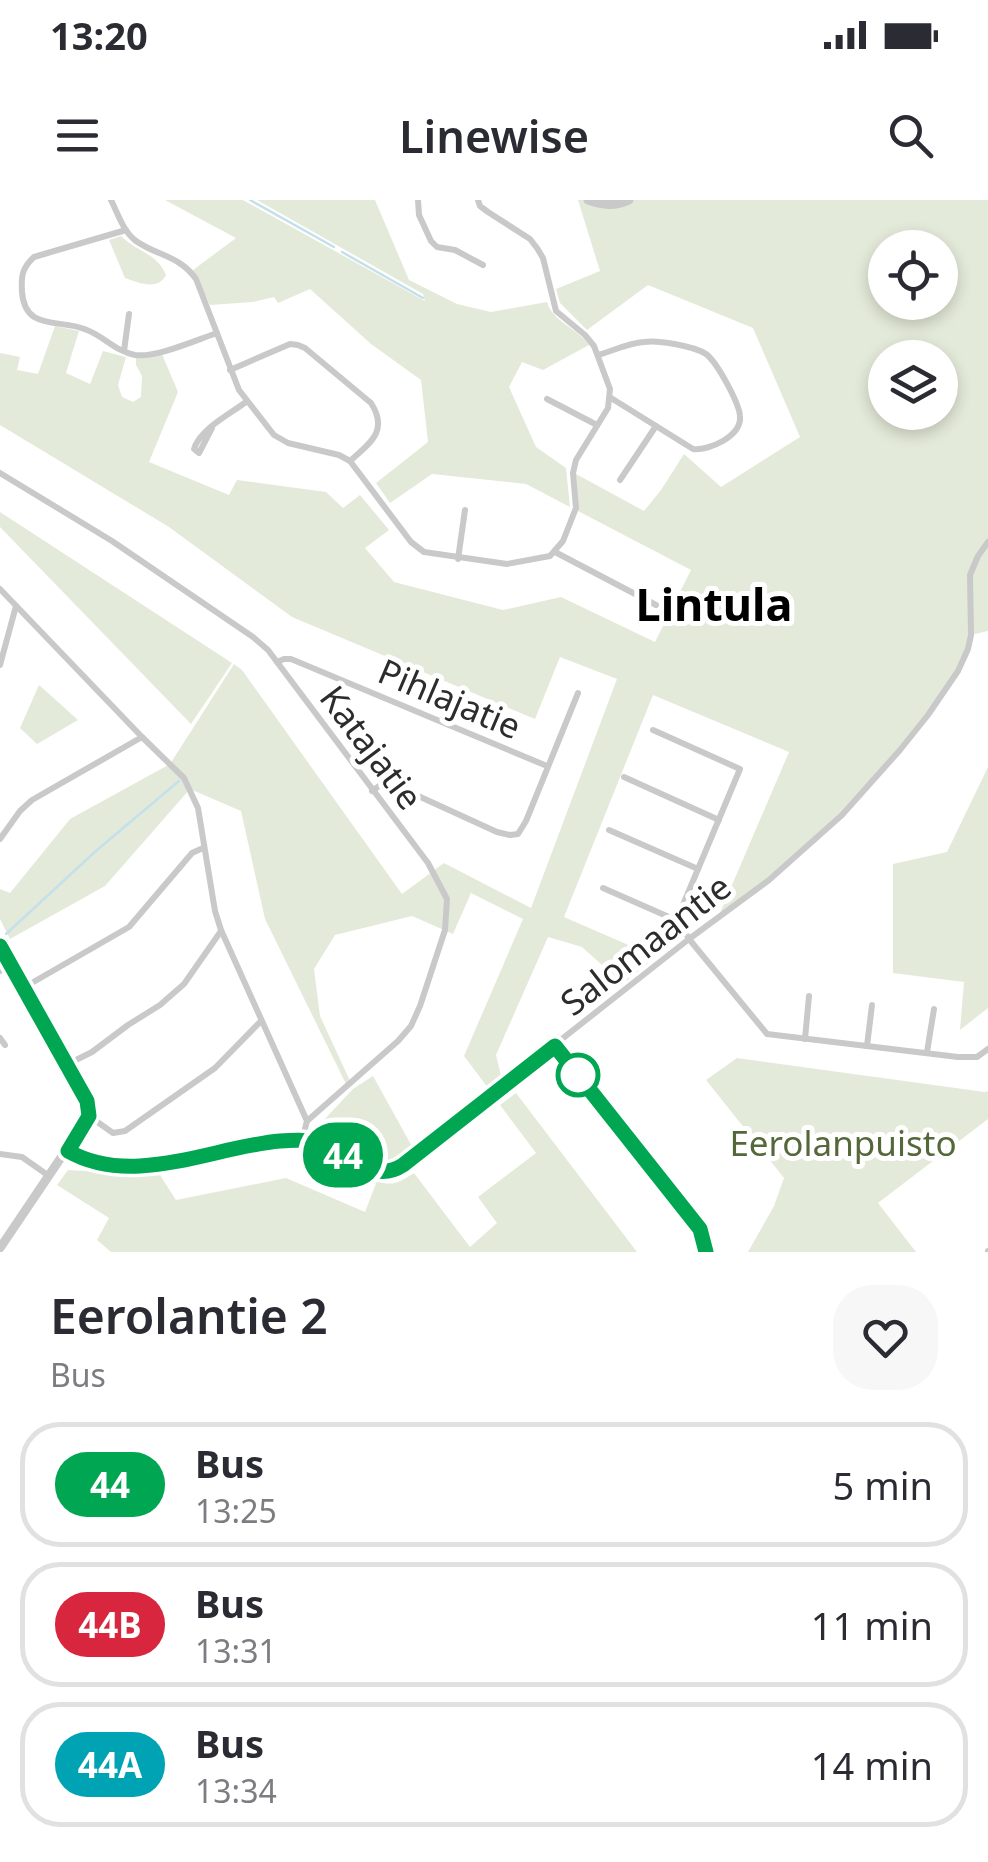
<!DOCTYPE html>
<html lang="en">
<head>
<meta charset="utf-8">
<style>
	body { margin:0; font-family:"Noto Sans",sans-serif; background:#f7f7f7; color:#2b2b33; height:100vh; display:flex; flex-direction:column; font-size:38px; white-space:nowrap }
	* { box-sizing:border-box; margin:0 }
	p { font-size:32px; color:#7c7c81 }
	.icon { flex:none; width:55px; height:55px; fill:none; stroke:currentColor; stroke-width:2; stroke-linecap:round; stroke-linejoin:round }
	.map { position:relative; height:1052px; overflow:hidden }
	.panel { display:flex; flex-direction:column; background:#fff; flex:1 }
	.panel>* { flex:none }
	.badge { padding:0 20px; border-radius:32px; font-size:35px; line-height:65px }
	.tools { position:absolute; left:868px; top:30px; display:grid; gap:20px }
	.tools a { display:grid; place-items:center; width:90px; height:90px; border-radius:50%; background:#fff; box-shadow:0 5px 15px #0003; font-size:50px }
	.map>.badge { position:absolute; translate:-50% -50%; box-shadow:0 0 0 5px #fff }
	.round { display:grid; place-items:center; flex:none; width:105px; height:105px; border-radius:40px; background:#f7f7f7 }
	.head { display:flex; align-items:center; justify-content:space-between; height:170px; padding:0 50px }
	h1 { font-size:48px; font-weight:600; line-height:75px }
	ul { padding:0; list-style:none }
	li { display:flex; align-items:center; gap:30px; height:125px; margin:0 20px 15px; padding:0 30px; border:5px solid #e1e1e2; border-radius:40px }
	li div { flex:1 }
	li b { display:block; font-size:38px }
	li em { font-style:normal }
	li .badge { min-width:110px; font-weight:700; text-align:center }
	.status { display:flex; justify-content:space-between; align-items:center; height:70px; padding:0 50px; background:#fff; direction:ltr }
	.status svg { height:28px; fill:currentColor }
	header { display:flex; justify-content:space-between; align-items:center; height:130px; padding:0 50px; background:#fff; font-size:45px; font-weight:600 }
	.map>svg:first-child { display:block }
</style>
</head>
<body>
<div class="status"><b>13:20</b><svg viewBox="0 0 49 12"><path d="M0 12V9h3v3zM5 12V6h3v6zM10 12V3h3v9zM15 12V0h3v12zM26 1h20v11H26zM47 4h2v5h-2z"/></svg></div>
<header><svg class="icon" aria-label="menu" viewBox="0 0 24 24"><path d="M4 6h16M4 12h16M4 18h16"/></svg>Linewise<svg class="icon" aria-label="search" viewBox="0 0 24 24"><circle cx="10" cy="10" r="6"/><path d="M15 15l6 6"/></svg></header>
<div class="map">
<svg width="988" height="1052" viewBox="0 0 988 1052">
	<rect width="100%" height="100%" fill="#fff"/>
	<g fill="#e4ead9" fill-rule="evenodd">
		<path d="M165 0H243L425 101 423 94 257 0H375L409 80 457 104 491 112 547 102C552 121 577 128 589 145L543 170 522 162 509 187 536 247 566 268 570 307 526 284 432 274 390 303 376 283 428 242 421 180 371 144 310 89 278 103 274 97 253 102 210 105 193 70 236 38Z"/>
		<path d="M578 0H590L603 5 629 0H988V431L971 435 958 471 928 515 842 615 717 720 789 552 653 495 564 717 656 757 623 784 582 747 548 737 496 855 502 880 491 892 464 856 523 719 471 693 453 734 412 716 335 735 314 769 320 816 351 883 347 886 265 719 241 611 190 589 105 686 10 739 0 719V689L10 693 70 619 170 564 234 464 242 470 402 694 444 663 531 708 617 479 560 457 535 519 292 417 169 327 0 225V153L20 157 17 170 38 174 55 126 79 131 66 173 90 184 103 151 126 157 118 185 122 197 133 202 141 197 142 176 136 165V158L162 154 178 192 149 262 229 295 237 280 326 292 343 308 360 295 389 330 365 348 394 382 503 410 561 397 655 442 691 370 578 311 576 274 644 311 661 290 684 254 721 287 800 237 753 128 648 85 587 130 560 103 556 89 600 71ZM885 48H940V102H885ZM885 158H940V212H885Z"/>
		<path d="M121 36C137 52 157 53 166 75 158 91 139 83 125 78L109 40Z"/>
		<polygon points="0,312 232,463 191,524 0,327"/>
		<polygon points="39,485 78,520 37,544 20,528"/>
		<polygon points="988,567 988,808 960,830 964,782 893,773 893,664 947,652"/>
		<polygon points="737,858 985,892 988,891 988,919 878,1003 916,1052 748,1052 774,1006 784,978 706,880"/>
		<polygon points="373,876 414,950 398,963 365,957 329,935 323,921 353,889"/>
		<path d="M516 893 637 1052H111L97 1040 109 1018 57 985 68 970 160 975 176 1000 286 978 365 1012 377 981C392 987 400 982 414 973L470 1047 497 1023 478 997 536 953 500 905Z"/>
	</g>
	<g fill="none" stroke-linecap="round" stroke-linejoin="round">
		<g stroke="#c4e1eb" stroke-width="2.5">
			<polyline points="250,0 334,47"/>
			<polyline points="342,52 423,98"/>
			<polyline points="6,734 97,650 179,581"/>
		</g>
		<g stroke="#c9c9c9" stroke-width="6">
			<path d="M111 0C118 14 123 31 136 41 157 56 179 55 196 79L239 190 274 235 288 243 339 255 350 261 411 342 424 352 507 364 550 356 563 341 576 308 573 273 576 260 608 208 610 189 594 146 585 135 556 111 543 58 537 48 530 39 488 12 480 6 478 0"/>
			<polyline points="418,0 419,15 431,41 437,47 455,50 483,65"/>
			<path d="M126 30 34 57C22 68 21 76 22 92 25 132 60 118 87 130 103 136 117 152 135 155 156 158 196 140 217 133"/>
			<polyline points="124,151 129,114"/>
			<path d="M598 155C613 151 628 143 644 142 658 140 694 146 706 154 717 162 739 203 740 216 742 236 709 251 693 249L611 198"/>
			<path d="M230 170 290 144 298 145 305 148 371 203C389 231 370 243 350 261"/>
			<polyline points="547,199 597,225"/>
			<path d="M212 228 199 253 194 249C200 229 230 214 246 202"/>
			<polyline points="0,273 112,341 253,437 268,450 428,663 447,699 445,730 420,806 411,826 398,841 307,921 302,940"/>
			<polyline points="620,280 656,226"/>
			<polyline points="555,352 656,405"/>
			<polyline points="458,359 465,310"/>
			<polyline points="0,389 142,537 184,578 198,608 215,711 221,730 307,921"/>
			<polyline points="277,462 284,459 291,459 547,566"/>
			<polyline points="0,465 16,406"/>
			<polyline points="653,530 740,569 680,712 678,721 689,739 767,834 958,857 977,857 988,849"/>
			<polyline points="624,577 719,620"/>
			<polyline points="372,591 382,584 392,584 497,632 510,635 518,634 526,621 578,493"/>
			<polyline points="609,630 698,669"/>
			<polyline points="0,639 20,611 32,600 142,537"/>
			<polyline points="603,688 678,721"/>
			<polyline points="0,746 87,901 89,916 113,933 125,931 215,868 261,821"/>
			<polyline points="0,771 10,765"/>
			<polyline points="23,788 129,727 192,653 203,648"/>
			<polyline points="0,838 5,845"/>
			<polyline points="805,839 809,796"/>
			<polyline points="867,846 872,805"/>
			<polyline points="927,852 934,809"/>
			<polyline points="66,865 92,852 128,825 160,805 184,784 221,731"/>
			<path d="M67 951C138 990 221 943 294 940 332 939 361 980 394 971L689 739 769 680 842 615 900 550 928 515 958 471 968 449 971 435 970 375 978 356 988 342"/>
			<polyline points="0,954 22,957 49,976"/>
			<polyline points="988,1052 988,1051"/>
		</g>
		<g stroke="#c9c9c9" stroke-width="9">
			<path d="M588 0C603 5 614 7 629 0"/>
			<polyline points="555,846 700,1029 706,1052"/>
			<polyline points="0,1048 89,916"/>
		</g>
	</g>
	<g fill="none" stroke-linecap="round" stroke-linejoin="round">
		<g stroke="#fff" stroke-width="22">
			<path id="line" d="M0 746 87 901 89 916 68 951C133 988 212 947 280 941 293 940 306 939 319 944 347 953 373 985 403 965L555 846 700 1029 706 1052"/>
		</g>
		<use href="#line" stroke="#00a651" stroke-width="15"/>
	</g>
	<circle fill="#fff" stroke="#00a651" stroke-width="5" cx="578" cy="875" r="20"/>
	<g text-anchor="middle" dominant-baseline="central" stroke-width="10" stroke-linejoin="round" paint-order="stroke">
		<g font-size="35" fill="#2c2c2c" stroke="#fff">
			<text transform="translate(450 498) rotate(23)">Pihlajatie</text>
			<text transform="translate(372 547) rotate(53)">Katajatie</text>
			<text transform="translate(645 744) rotate(-38)">Salomaantie</text>
		</g>
		<g font-size="35" fill="#556839" stroke="#fff">
			<text x="843" y="942">Eerolanpuisto</text>
		</g>
		<g font-size="45" font-weight="bold" fill="#000" stroke="#fff">
			<text x="714" y="403">Lintula</text>
		</g>
	</g>
</svg>
<div class="tools">
<a><svg class="icon" aria-label="locate" viewBox="0 0 24 24"><circle cx="12" cy="12" r="6"/><path d="M12 2v4M12 18v4M2 12h4M18 12h4"/></svg></a>
<a><svg class="icon" aria-label="layers" viewBox="0 0 24 24"><path d="M12 4l9 5-9 5-9-5zM3 14l9 5 9-5"/></svg></a>
</div>
<b class="badge" style="left:343px;top:955px;background:#00a651;color:#fff">44</b>
</div>
<section class="panel">
<div class="head"><div><h1>Eerolantie 2</h1><p>Bus</p></div><a class="round"><svg class="icon" aria-label="heart" viewBox="0 0 24 24"><path d="M12 20l-8-8c-3-5 5-10 8-4 3-6 11-1 8 4z"/></svg></a></div>
<ul>
<li><span class="badge" style="background:#00a651;color:#fff">44</span><div><b>Bus</b><p>13:25</p></div><em>5 min</em></li>
<li><span class="badge" style="background:#d7263d;color:#fff">44B</span><div><b>Bus</b><p>13:31</p></div><em>11 min</em></li>
<li><span class="badge" style="background:#00a3b4;color:#fff">44A</span><div><b>Bus</b><p>13:34</p></div><em>14 min</em></li>
</ul>
</section>
</body>
</html>
